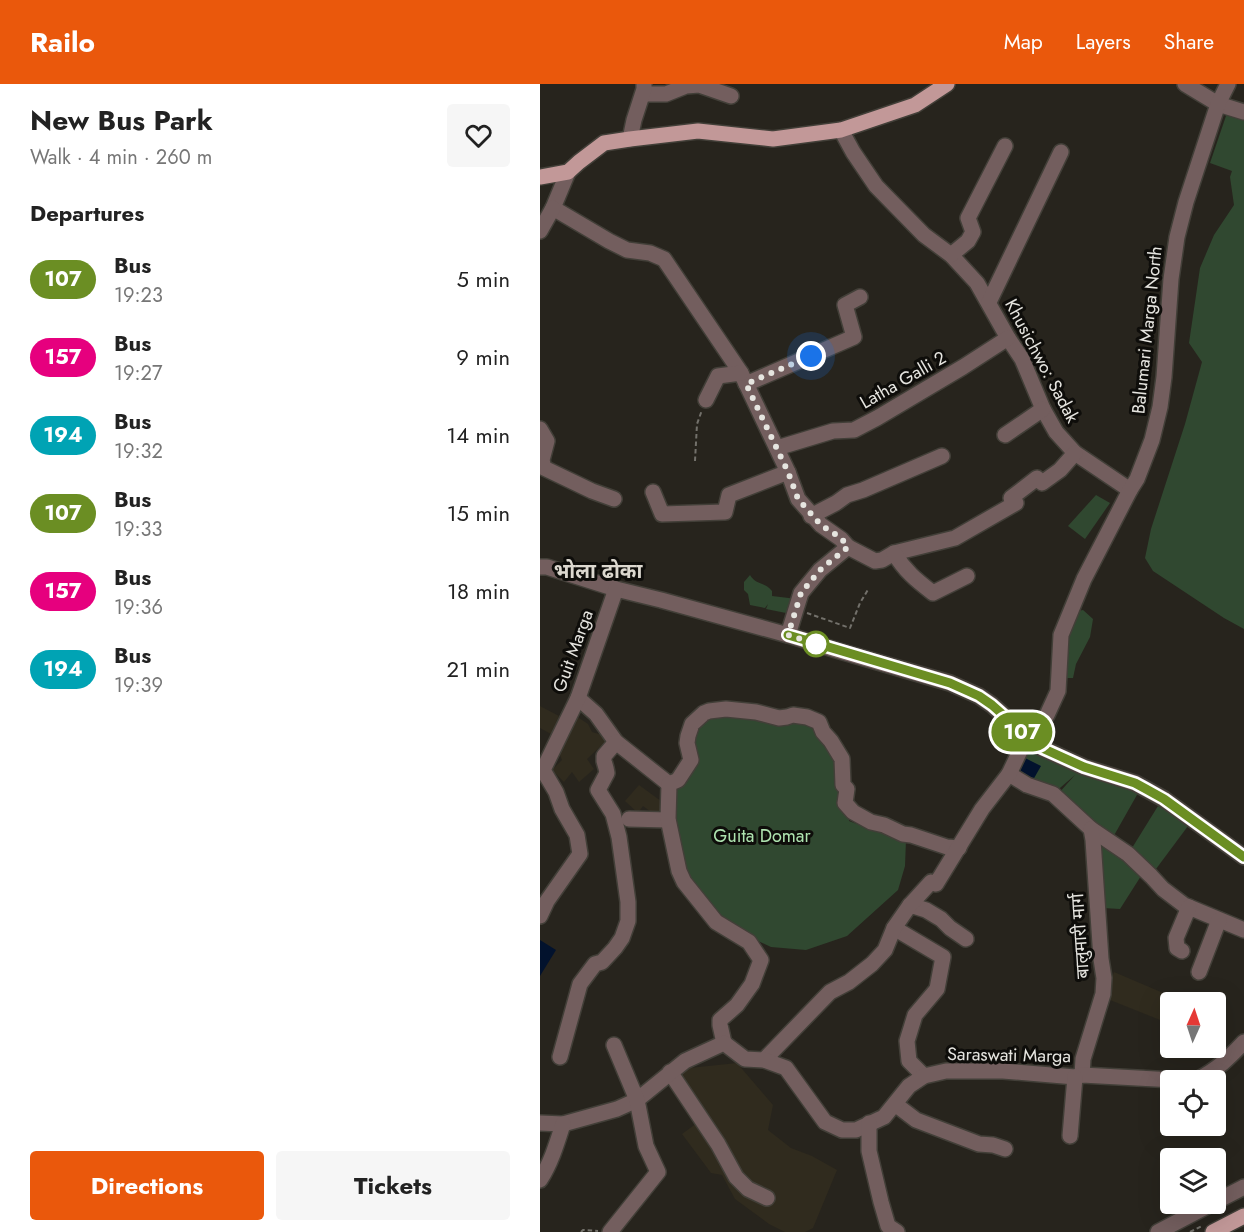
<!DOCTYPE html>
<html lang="en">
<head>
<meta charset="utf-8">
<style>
	body { margin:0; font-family:Jost,"Noto Sans Devanagari",sans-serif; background:#f6f6f6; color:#222; height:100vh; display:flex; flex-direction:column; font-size:22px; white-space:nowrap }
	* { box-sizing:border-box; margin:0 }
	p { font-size:20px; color:#767676 }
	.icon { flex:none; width:33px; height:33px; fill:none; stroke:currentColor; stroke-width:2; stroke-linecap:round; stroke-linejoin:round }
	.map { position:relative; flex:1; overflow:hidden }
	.panel { display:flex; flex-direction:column; background:#fff; width:540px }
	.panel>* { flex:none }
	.badge { padding:0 12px; border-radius:20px; font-size:21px; line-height:39px }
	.needle { width:39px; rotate:3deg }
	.controls { position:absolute; left:620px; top:908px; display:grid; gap:12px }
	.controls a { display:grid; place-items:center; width:66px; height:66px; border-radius:6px; background:#fff; box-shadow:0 6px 24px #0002; font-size:30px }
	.you { position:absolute; width:30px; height:30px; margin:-15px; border:4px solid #fff; border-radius:50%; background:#1a73e8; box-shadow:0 0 0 9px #1a73e833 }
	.map>.badge { position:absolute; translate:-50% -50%; box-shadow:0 0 0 3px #fff }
	h2 { padding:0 30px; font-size:22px; line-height:54px }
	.round { display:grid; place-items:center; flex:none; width:63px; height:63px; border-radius:6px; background:#f6f6f6 }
	.head { display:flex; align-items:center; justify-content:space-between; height:102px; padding:0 30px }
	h1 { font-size:28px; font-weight:700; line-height:45px }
	.primary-button { display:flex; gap:12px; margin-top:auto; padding:12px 30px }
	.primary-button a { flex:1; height:69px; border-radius:6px; background:#ea580c; color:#fff; font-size:24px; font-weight:700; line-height:69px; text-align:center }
	.primary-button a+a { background:#f6f6f6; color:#222 }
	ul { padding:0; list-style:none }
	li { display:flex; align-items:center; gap:18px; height:78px; padding:0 30px }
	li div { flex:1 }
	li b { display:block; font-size:22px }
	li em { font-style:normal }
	li .badge { min-width:66px; font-weight:700; text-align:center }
	header { display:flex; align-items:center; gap:36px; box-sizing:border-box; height:84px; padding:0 30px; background:#ea580c; color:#fff }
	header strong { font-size:28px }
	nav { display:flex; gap:33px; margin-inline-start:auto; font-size:21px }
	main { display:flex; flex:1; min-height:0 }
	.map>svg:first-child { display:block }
</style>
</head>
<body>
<header>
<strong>Railo</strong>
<nav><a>Map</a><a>Layers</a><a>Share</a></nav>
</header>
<main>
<section class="panel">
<div class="head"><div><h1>New Bus Park</h1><p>Walk · 4 min · 260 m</p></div><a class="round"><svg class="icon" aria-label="heart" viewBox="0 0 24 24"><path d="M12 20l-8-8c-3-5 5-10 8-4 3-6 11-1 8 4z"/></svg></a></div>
<h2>Departures</h2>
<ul>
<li><span class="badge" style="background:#6b8e23;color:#fff">107</span><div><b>Bus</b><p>19:23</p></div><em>5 min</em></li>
<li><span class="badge" style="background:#e6007e;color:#fff">157</span><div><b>Bus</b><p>19:27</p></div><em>9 min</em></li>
<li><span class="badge" style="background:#00a3b4;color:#fff">194</span><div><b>Bus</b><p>19:32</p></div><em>14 min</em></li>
<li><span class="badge" style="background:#6b8e23;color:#fff">107</span><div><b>Bus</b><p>19:33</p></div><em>15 min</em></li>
<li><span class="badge" style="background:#e6007e;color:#fff">157</span><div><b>Bus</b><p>19:36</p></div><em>18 min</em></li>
<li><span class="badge" style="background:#00a3b4;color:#fff">194</span><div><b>Bus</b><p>19:39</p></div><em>21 min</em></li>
</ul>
<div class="primary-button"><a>Directions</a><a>Tickets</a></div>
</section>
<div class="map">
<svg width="704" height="1148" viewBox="0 0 704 1148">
	<rect width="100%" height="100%" fill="#27241d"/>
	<g fill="#302b1e">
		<polygon points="0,622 19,632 11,650 0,644"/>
		<polygon points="36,632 48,640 52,648 59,650 66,657 47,675 54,685 39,698 32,688 24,698 12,686 22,676 17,664"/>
		<polygon points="99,701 125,720 118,733 103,722 98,729 85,717"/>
		<polygon points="574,888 628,911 620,936 565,914"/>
		<polygon points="197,979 233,1021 228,1046 251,1064 272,1072 297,1086 273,1144 265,1148 245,1148 229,1140 195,1115 182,1091 171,1089 142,1050 157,1039 136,993 149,984"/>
	</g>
	<g fill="#304830">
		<polygon points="687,29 704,34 704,545 684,534 613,487 605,474 611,445 645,340 662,278 649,259 660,184 674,151 694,121 690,93 692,87 670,79"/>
		<polygon points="556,411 570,419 545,455 528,442"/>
		<path d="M210 491C217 502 224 497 232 507V512L257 515 251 530 226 525 228 520 225 524 210 521 208 510 204 506V498Z"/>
		<polygon points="543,526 553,535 550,553 536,580 533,594 523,594 523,573 534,528"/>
		<path d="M171 629 277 639 291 665 299 699C297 708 300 720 308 725L309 737 331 745 366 756 365 782 358 806 307 852 266 866 231 863 188 843 144 793 130 709 143 689 152 647Z"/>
		<polygon points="486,655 602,702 572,755 518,710 535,691 513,710 470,691"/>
		<polygon points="618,722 639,734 648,742 616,785 592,764"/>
		<polygon points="561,756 601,792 580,825 563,824"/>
	</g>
	<g fill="#02122d">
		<polygon points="483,673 501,682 493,696 476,686"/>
		<polygon points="0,856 16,866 0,892"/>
	</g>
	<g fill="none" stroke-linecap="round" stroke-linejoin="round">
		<g stroke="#423f38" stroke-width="18">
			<g id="minor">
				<polyline points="645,0 678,20 704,28"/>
				<polyline points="103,10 126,10 146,2 159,1 191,12"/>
				<polyline points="301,46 313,68 336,102 384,151 411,171 437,199 468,254 482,275 503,325 516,348 535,369 590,406"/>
				<polyline points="90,55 94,36 104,5 104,0"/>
				<polyline points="28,88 13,124 69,157 87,166 110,169 124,175 201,289 248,388 258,415 281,441 301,455 308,463 280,486 261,509 248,551"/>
				<polyline points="0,147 13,124"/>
				<polyline points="411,171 428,157 433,148 428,134 465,62"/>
				<polyline points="449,218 521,68"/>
				<polyline points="206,300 314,253 305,221 320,213"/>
				<polyline points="166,316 178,292 201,289"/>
				<polyline points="0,345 7,357 2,376 4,384 52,407 74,415"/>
				<polyline points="465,351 503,325"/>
				<polyline points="237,364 293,347 314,346 337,334 423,283 468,254"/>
				<polyline points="113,408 122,430 185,428 189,411 248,388"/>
				<polyline points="271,432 296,419 307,411 323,406 402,372"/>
				<polyline points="308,463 335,477 342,476 354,469 415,454 476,419 471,414 497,394 502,399 520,386 535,369"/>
				<path d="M354 469C365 487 376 496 393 509L427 492"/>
				<polyline points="0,483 7,483 76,505 121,516 248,551 296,566 410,599 439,612 452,621 487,652 502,664 544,683 595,699 624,715 704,773"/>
				<polyline points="38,614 56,630 76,658 129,700"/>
				<polyline points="469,690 487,701 513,710 551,745 588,770 611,792 623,805 644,821 704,846"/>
				<polyline points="89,735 128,736"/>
				<polyline points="370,821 386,826 401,835 410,844 426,855"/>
				<polyline points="0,832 7,817 40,770 37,751 22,725 16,708 3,686 38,614 76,505"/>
				<polyline points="354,844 403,873 397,905 375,931 367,957 369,977 384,992"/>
				<polyline points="642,867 637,864 636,854 649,823"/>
				<polyline points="659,888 679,836"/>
				<polyline points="184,959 180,941 180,936 197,921 212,900 221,876 209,858 176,838 144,798 139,787 128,735 129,700 138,696 151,676 147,659 148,652 152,640 164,629 169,627 186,625 216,628 239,634 247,633 253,631 267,633 279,638 283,648 291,657 302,675 303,701 307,705 305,719 313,728 331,738 344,741 363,750 371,751 407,763 419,764"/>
				<polyline points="20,973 40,900 55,880 62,878 75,864 82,854 88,837 88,818 79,753 73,730 58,706 67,689 66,684 64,677 64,672 76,658"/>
				<polyline points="224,976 290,908 309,898 332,880 345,866 354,844 370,821 391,798 396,800 442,725 469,690 487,652 507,631 518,607 521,551 544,495 590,406 597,395 612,356 620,323 624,293 631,195 637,153 646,118 678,20 688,0"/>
				<polyline points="130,988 178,1060 196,1093 208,1105 227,1114"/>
				<polyline points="542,991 543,975 563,910 564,894 561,875 553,756 551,745"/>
				<path d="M657 996C679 984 687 976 704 958"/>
				<polyline points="355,1020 376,1036 439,1060 453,1061 465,1065"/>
				<polyline points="0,1039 23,1040 77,1025 97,1016 145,977 184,959 205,975 224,976 246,984 285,1038 302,1046 316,1046 344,1033 369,1002 384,992 406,987 463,987 535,993 542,991 634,996"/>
				<polyline points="329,1039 329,1067 341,1118 348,1142 357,1148"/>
				<polyline points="530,1052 535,993"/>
				<path d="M0 1096C11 1079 17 1059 23 1040"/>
				<polyline points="675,1118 704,1103"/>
				<polyline points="70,1148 118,1088 106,1062 97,1016 74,961"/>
				<polyline points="618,1148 673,1119"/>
			</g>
		</g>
		<g stroke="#423f38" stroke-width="18">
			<g id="major">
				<polyline points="0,93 28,88 39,78 64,59 90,55 158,47 233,55 301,46 375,21 407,0"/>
				<polyline points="673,1148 704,1132"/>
			</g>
		</g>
		<g stroke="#73716b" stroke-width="2" stroke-dasharray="4.5 3" stroke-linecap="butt">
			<polyline points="155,377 157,340 162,326"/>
			<polyline points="267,529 310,544 320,519 329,504"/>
			<polyline points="41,1148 43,1146 58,1147"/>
			<polyline points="650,1148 662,1142"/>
		</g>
		<use href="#minor" stroke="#735e5e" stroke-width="15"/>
		<use href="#major" stroke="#c29898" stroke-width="15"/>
	</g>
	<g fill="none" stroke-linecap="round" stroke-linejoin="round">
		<g stroke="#fff" stroke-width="14">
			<polyline id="line" points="248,551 410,599 439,612 452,621 487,652 502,664 544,683 595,699 606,705 624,715 704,773"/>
		</g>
		<use href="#line" stroke="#6b8e23" stroke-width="9"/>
		<polyline stroke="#e6e5e0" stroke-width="6" stroke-dasharray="0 10.8" points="271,272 206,300 248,388 258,415 281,441 301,454 308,463 280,486 261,509 248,551 280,561 276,560"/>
	</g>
	<circle fill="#fff" stroke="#6b8e23" stroke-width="3" cx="276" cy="560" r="12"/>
	<g text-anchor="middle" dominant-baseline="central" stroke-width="6" stroke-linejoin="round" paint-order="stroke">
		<g font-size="18" fill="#e6e5e0" stroke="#0e0d0a">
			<text transform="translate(607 246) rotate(-84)">Balumari Marga North</text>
			<text transform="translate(502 277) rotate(62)">Khusichwo: Sadak</text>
			<text transform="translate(363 296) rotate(-30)">Latha Galli 2</text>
			<text transform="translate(33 567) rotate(-70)">Guit Marga</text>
			<text transform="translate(540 852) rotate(-94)">बालुमारी मार्ग</text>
			<text transform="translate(469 971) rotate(1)">Saraswati Marga</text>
		</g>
		<g font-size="18" fill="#aee3af" stroke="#0e0d0a">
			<text x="222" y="752">Guita Domar</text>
		</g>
		<g font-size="20" font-weight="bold" fill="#dcd8cf" stroke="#0e0d0a">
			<text x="58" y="487">भोला ढोका</text>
		</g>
	</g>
</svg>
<div class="controls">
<a><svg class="needle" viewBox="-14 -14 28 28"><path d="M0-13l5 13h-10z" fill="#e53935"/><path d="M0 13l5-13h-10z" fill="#767676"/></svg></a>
<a><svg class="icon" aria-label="locate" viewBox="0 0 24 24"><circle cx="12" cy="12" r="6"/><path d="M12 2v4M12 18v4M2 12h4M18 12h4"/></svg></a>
<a><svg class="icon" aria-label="layers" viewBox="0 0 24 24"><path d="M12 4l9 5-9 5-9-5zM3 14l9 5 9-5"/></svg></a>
</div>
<div class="you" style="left:271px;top:272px"></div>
<b class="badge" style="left:482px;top:648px;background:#6b8e23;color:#fff">107</b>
</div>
</main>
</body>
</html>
